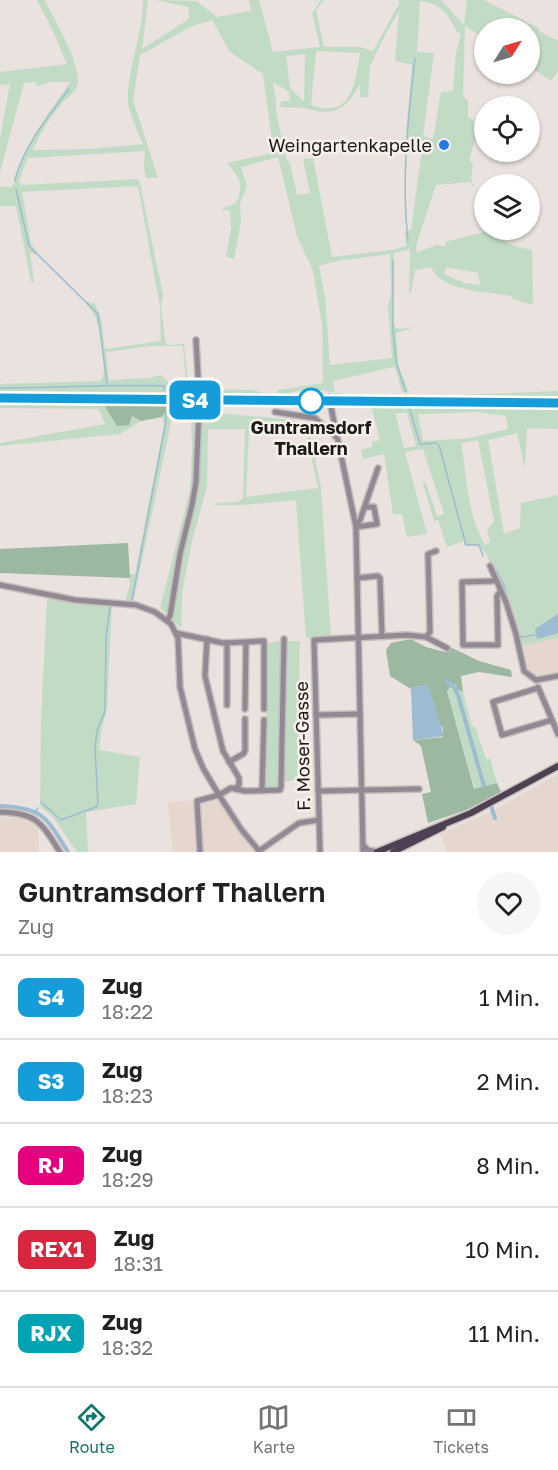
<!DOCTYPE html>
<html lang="de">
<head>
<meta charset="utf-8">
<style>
	body { margin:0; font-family:"Golos Text",sans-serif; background:#f6f6f6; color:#202124; height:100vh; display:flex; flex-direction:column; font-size:22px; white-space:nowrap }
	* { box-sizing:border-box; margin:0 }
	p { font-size:20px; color:#757577 }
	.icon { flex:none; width:33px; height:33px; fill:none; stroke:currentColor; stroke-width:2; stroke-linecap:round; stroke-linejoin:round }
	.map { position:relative; height:852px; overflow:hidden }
	.sheet { display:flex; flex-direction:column; background:#fff; flex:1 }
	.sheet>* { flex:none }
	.badge { padding:0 12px; border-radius:9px; font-size:21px; line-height:39px }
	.needle { width:39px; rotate:53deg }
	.controls { position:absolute; left:474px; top:18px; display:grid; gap:12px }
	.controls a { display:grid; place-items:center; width:66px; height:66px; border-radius:50%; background:#fff; box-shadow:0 2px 4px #0004; font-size:30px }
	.map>.badge { position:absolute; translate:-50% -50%; box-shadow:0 0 0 3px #fff }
	.round { display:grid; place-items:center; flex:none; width:63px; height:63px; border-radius:32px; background:#f6f6f6 }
	.head { display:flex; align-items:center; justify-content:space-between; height:102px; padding:0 18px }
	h1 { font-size:28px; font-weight:600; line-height:45px }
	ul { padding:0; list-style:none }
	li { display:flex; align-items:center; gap:18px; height:84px; padding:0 18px; border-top:2px solid #e0e0e0 }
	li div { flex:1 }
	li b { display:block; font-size:22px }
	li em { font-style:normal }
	li .badge { min-width:66px; font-weight:700; text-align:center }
	.tabs { display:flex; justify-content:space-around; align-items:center; height:84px; border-top:2px solid #e0e0e0; background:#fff; font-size:16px; color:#757577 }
	.tabs a { display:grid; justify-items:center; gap:3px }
	.tabs .active { color:#0f766e }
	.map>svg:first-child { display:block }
</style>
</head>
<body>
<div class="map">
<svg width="558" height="852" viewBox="0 0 558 852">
	<rect width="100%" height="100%" fill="#e9e2de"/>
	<g fill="#e5d7ce">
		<polygon points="292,395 303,396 304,398 327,398 329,407 325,409 319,406 314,409 307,409 303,406 227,405 226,398 280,398"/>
		<polygon points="558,638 558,672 538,675 529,674 525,668 521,646"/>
		<polygon points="558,774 558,852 447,852 440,834 494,810"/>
		<polygon points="214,794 220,799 258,852 173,852 168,802 201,800"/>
		<polygon points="0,817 37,820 39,852 0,852"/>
	</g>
	<g fill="#c1dbc4" fill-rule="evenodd">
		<path d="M37 0H47L45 1C54 19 86 71 76 89 73 94 67 98 63 102 51 116 39 134 33 150L91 149 143 144C138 132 132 120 129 108 123 81 144 32 143 0H148L142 49 189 19V7L155 0 196 1 217 17 251 11 249 0H259L273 52 320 47 312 13 321 0H324L316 10 324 47H360L373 51 399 4V0H441L464 25 467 0H484L539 28V31L558 41V71L551 81 530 67V28H484V38L465 26 463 96 468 101V117L480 125 469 160 473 164 471 179 475 189 470 182 436 185 416 246 417 253 436 245 446 246 445 242 492 230C502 243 516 247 532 250L533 305 513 299 511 296C490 292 457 292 439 278 436 276 433 270 430 267L415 270 411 293H409L410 249 394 253 393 325 398 329 415 327 396 333 399 368 409 392H402L395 367H393L333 381 335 393 350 395H457L558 391V400L337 398 335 393C319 388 299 389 283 395L277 392 278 390 323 383 322 324 313 271 297 236 278 157 241 167 247 187 240 203 241 222 234 259 226 257 231 229 230 211 221 209 236 203C245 185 239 177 227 163L276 152 272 140 263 74 230 52 212 20C185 26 165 43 140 55L133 100 158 178H146L144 168 145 151 28 158 19 180 21 185 139 179 163 295 161 307 166 345 184 344 189 391 202 393 203 389 252 390 281 397 280 398 0 396V384L100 381 103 377 104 369C101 347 103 320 86 304L88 301 92 304 94 302 101 318 105 349 161 341 160 307 138 186 22 192 31 244 35 249 36 255 30 252 34 282H31L16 206H0V187H11L14 184V178C28 143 47 114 69 84L70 82H50L36 87 37 82 24 83 0 172V139L10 84 0 85V72L67 64 52 29ZM420 1C441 3 448 14 457 32L461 34 456 53 453 91 441 92 433 139 423 136 434 53 417 52ZM399 11 395 61 412 65 406 133 408 137 423 142 411 230 405 231 406 246 392 250 332 257 313 158 303 159 310 193 297 195 290 163 286 158 276 112V100L273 82 289 92 290 101H281L280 107C288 108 296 107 304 108 311 109 317 112 324 112 343 112 351 99 360 84V97H368L370 66 386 33ZM316 51 360 53C355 83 352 120 311 105ZM305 54 304 101H303L290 88 286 56ZM390 254 391 292 388 308 392 358 330 365 325 297 319 266 337 261ZM446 267 478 273 480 285 464 283 444 274ZM150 346H183L186 385 170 384 161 375 149 378 109 380 106 352Z"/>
		<polygon points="0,403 104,405 117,426 132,416 141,421 120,434 0,446 0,443 105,424 99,409 0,408"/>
		<path d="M187 405 204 406 208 412 294 420V428L309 429 321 488 331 638H306L296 500 242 505H214L215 503 238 502 243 498 245 429H208L207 486 191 545 182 593 181 628 160 608 190 490 192 449 191 419 182 417 189 410ZM249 430 306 432 318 488 246 497Z"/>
		<path d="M364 406 558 408V429L527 428 525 468 517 433 488 440 504 534 520 528 521 503 558 495V638L521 646 487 555 478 545 465 546 464 541 447 547 438 520 434 521 423 483 425 481 437 516 444 514 423 449 405 452 427 534 407 537 402 514H393L384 454 363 459 361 450 372 447V442L380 440 372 409ZM478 412 506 416 508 429 470 438 423 441 418 414ZM395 413H407L416 446 404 448ZM478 440 494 521 487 530 490 542 485 545C467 515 467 477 461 443Z"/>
		<polygon points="165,412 169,412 172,418 133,603 125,602 130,585 129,574 135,574 164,425 162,417"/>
		<polygon points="47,599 112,604 107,708 101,732 99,750 140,757 136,804 86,812 88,852 77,852 53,817 40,806 41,720"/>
		<polygon points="280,641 300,641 297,779 284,782 284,792 266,792 267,643"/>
		<polygon points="456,684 458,689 463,692 472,726 475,727 486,759 490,758 497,783 475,790 447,691 452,685"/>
	</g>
	<g fill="#9cb8a0">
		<polygon points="104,405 187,405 189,410 182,417 172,418 169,412 165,412 162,417 141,421 132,416 129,425 117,426"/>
		<polygon points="128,543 130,578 0,573 0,549"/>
		<polygon points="411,639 426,647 445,652 448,646 479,661 511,670 512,677 479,672 461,676 463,692 457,689 456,684 452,685 447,691 474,789 497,783 501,792 466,810 428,823 422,794 431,792 421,746 413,740 443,737 443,728 440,725 428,686 413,687 411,689 390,676 386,650 391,643"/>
	</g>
	<g fill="#9dbcd1">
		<polygon points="558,614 558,633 537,639 535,629"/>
		<polygon points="428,685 444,736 413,740 411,689 413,687"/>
	</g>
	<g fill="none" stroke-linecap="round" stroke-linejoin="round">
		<g stroke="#9dbcd1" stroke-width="1.5">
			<path d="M15 180C24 145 48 117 69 89"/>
			<polyline points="16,189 29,246 98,314 107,384"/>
			<path d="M408 241C401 180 408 119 415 58"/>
			<polyline points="393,261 393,330 396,362 406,392"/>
			<path d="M0 388C55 388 109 384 164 386V390"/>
			<polyline points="407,395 408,400"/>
			<polyline points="409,407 420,444 437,443"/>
			<polyline points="439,445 466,545 479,545 483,556"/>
			<polyline points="496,570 503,583 518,634 522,637 535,635"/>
			<polyline points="132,600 166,421 166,412"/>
			<polyline points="41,802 61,820 96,807 98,804 95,748 97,731 105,711 106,637 110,607"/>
			<polyline points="36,811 38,808"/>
		</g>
		<g stroke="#9dbcd1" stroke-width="4">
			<polyline points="447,682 454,687 458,695 484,786"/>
			<path d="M0 806C44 808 46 817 68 852"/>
			<polyline points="491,806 495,818"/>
		</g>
		<polyline stroke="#c0bab6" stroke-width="5" stroke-dasharray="5 2.5" stroke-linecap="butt" points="199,409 199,393"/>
		<g stroke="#c4beba" stroke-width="8">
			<g id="minor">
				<polyline points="196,340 199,393"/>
				<polyline points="275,412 315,418 336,437"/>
				<polyline points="332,412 356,527 363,852"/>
				<polyline points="356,527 360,520 378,468"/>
				<polyline points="356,527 377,524 374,507 365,507"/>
				<polyline points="490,566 506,602 516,634 524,671 536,680 558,676"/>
				<polyline points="357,578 378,576 380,578 382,636"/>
				<polyline points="495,581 462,582 463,645 498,645 497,596 500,592"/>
				<polyline points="0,585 75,600 136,605 155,612 171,624 178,638 180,687 195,749 203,768 219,795 241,829 260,852"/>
				<polyline points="167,620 170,616 180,554 192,505 196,482 199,409"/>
				<polyline points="176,633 223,643 264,641 264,709"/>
				<polyline points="426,637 430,632 428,554 436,551"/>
				<polyline points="207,639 205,676 223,751 239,778 239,785 235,789"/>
				<polyline points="538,687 558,734"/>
				<polyline points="538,688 493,702 502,735 552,720"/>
				<polyline points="227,705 227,643"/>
				<polyline points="245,709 246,643"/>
				<polyline points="316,715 360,714"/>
				<polyline points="229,762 243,754 245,751 245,719"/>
				<polyline points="262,791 264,720"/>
				<polyline points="318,791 419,789"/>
				<path d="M0 812C38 813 41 823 60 852"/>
				<polyline points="363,845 368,850 378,852"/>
				<polyline points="259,851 299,823 319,820"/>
				<polyline points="200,852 197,801 219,795 231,788 245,791 280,790 281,787 284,639"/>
				<polyline points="320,852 314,640 407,635 426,637 447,648"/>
			</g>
		</g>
		<g stroke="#c4beba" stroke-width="9">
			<g id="major">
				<polyline points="377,852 471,813 558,766"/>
				<polyline points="393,852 443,827"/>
			</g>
		</g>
		<use href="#minor" stroke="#928995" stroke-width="5"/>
		<use href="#major" stroke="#4f4054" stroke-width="6"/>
		<polyline stroke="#6d6966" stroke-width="1.5" points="0,398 558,403"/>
		<g stroke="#c4beba" stroke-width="8" stroke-linecap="butt">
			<polyline id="minor-bridge" points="329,396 332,412"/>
		</g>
		<use href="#minor-bridge" stroke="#928995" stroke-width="5"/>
	</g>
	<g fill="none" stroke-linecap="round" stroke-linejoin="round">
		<g stroke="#fff" stroke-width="14">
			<polyline id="line" points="0,398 558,403"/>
		</g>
		<use href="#line" stroke="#159dd9" stroke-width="9"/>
	</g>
	<circle fill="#227be5" stroke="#f6f0eb" stroke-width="2" cx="444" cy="145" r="6"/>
	<circle fill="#fff" stroke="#159dd9" stroke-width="3" cx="311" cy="401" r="12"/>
	<g text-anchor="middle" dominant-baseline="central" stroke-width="5" stroke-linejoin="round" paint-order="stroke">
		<g font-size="18" fill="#1c1a18" stroke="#f6f0eb" text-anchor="end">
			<text x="432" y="145">Weingartenkapelle</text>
		</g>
		<g font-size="18" font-weight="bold" fill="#1c1a18" stroke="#f6f0eb">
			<text x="311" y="427">Guntramsdorf<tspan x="311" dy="21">Thallern</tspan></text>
		</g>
		<g font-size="18" fill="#1c1a18" stroke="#f6f0eb">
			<text transform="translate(302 746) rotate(-91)">F. Moser-Gasse</text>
		</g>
	</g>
</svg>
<div class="controls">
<a><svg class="needle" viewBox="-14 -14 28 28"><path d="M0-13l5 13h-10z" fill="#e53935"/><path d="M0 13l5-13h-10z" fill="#757577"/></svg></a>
<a><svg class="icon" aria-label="locate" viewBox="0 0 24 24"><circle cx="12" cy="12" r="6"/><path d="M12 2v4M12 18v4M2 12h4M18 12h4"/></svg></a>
<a><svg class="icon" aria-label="layers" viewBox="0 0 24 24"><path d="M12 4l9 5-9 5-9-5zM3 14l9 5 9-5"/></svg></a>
</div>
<b class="badge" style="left:195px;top:400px;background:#159dd9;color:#fff">S4</b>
</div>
<section class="sheet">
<div class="head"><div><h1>Guntramsdorf Thallern</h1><p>Zug</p></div><a class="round"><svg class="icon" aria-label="heart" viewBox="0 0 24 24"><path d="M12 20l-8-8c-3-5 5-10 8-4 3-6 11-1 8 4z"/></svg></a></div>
<ul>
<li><span class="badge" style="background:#159dd9;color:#fff">S4</span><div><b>Zug</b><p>18:22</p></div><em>1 Min.</em></li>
<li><span class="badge" style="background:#159dd9;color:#fff">S3</span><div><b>Zug</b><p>18:23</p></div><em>2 Min.</em></li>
<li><span class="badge" style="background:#e6007e;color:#fff">RJ</span><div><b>Zug</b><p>18:29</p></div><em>8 Min.</em></li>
<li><span class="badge" style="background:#d7263d;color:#fff">REX1</span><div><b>Zug</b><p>18:31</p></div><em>10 Min.</em></li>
<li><span class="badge" style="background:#00a3b4;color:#fff">RJX</span><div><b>Zug</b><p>18:32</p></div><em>11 Min.</em></li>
</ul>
</section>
<nav class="tabs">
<a class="active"><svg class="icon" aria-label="directions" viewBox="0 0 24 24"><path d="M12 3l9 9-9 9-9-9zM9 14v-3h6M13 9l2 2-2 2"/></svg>Route</a>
<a><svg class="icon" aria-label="map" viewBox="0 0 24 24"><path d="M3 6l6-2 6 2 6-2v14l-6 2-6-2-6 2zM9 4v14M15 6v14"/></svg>Karte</a>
<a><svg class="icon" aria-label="tickets" viewBox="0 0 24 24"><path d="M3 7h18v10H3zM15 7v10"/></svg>Tickets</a>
</nav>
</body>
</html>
